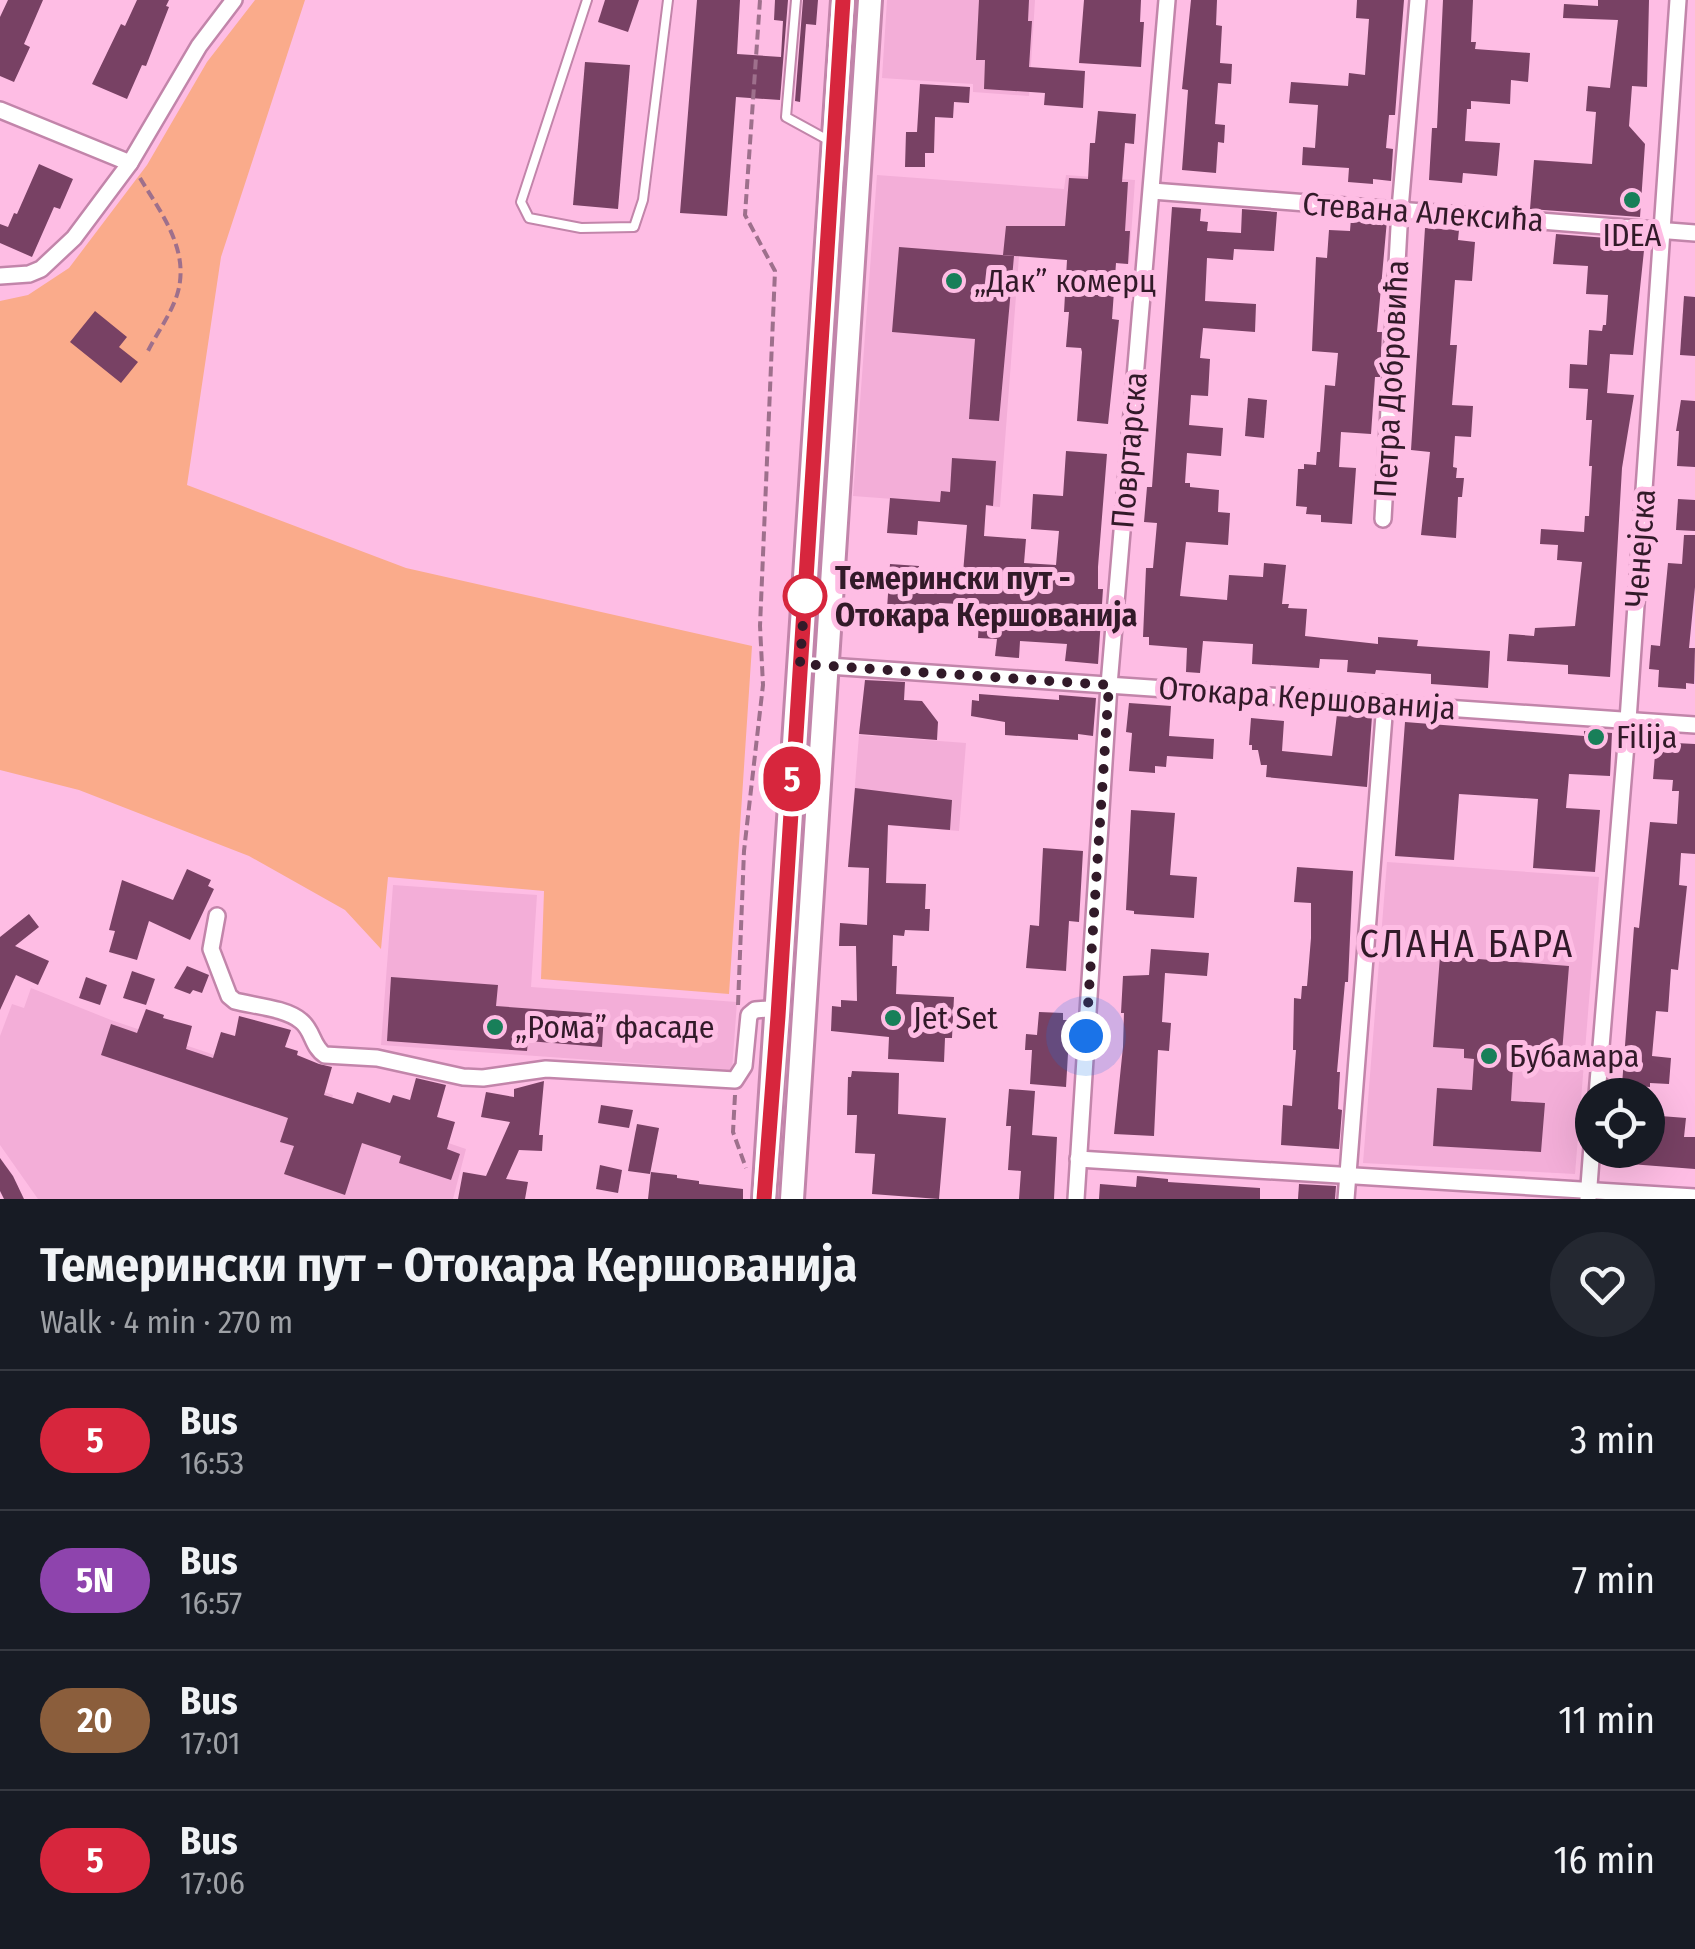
<!DOCTYPE html>
<html lang="en">
<head>
<meta charset="utf-8">
<style>
	body { margin:0; font-family:"Fira Sans Condensed",sans-serif; background:#242831; color:#f1f3f6; height:100vh; display:flex; flex-direction:column; font-size:38px; white-space:nowrap }
	* { box-sizing:border-box; margin:0 }
	p { font-size:32px; color:#9ea1a6 }
	.icon { flex:none; width:55px; height:55px; fill:none; stroke:currentColor; stroke-width:2; stroke-linecap:round; stroke-linejoin:round }
	.map { position:relative; height:1199px; overflow:hidden }
	.panel { display:flex; flex-direction:column; background:#171b24; flex:1 }
	.panel>* { flex:none }
	.badge { padding:0 20px; border-radius:32px; font-size:35px; line-height:65px }
	.buttons { position:absolute; left:1575px; top:1078px; display:grid; gap:20px }
	.buttons a { display:grid; place-items:center; width:90px; height:90px; border-radius:50%; background:#171b24; box-shadow:0 10px 40px #0002; font-size:50px }
	.you { position:absolute; width:50px; height:50px; margin:-25px; border:8px solid #fff; border-radius:50%; background:#1a73e8; box-shadow:0 0 0 15px #1a73e833 }
	.map>.badge { position:absolute; translate:-50% -50%; box-shadow:0 0 0 5px #fff }
	.round { display:grid; place-items:center; flex:none; width:105px; height:105px; border-radius:52px; background:#242831 }
	.overview { display:flex; align-items:center; justify-content:space-between; height:170px; padding:0 40px }
	h1 { font-size:48px; font-weight:700; line-height:75px }
	ul { padding:0; list-style:none }
	li { display:flex; align-items:center; gap:30px; height:140px; padding:0 40px; border-top:2px solid #363941 }
	li div { flex:1 }
	li b { display:block; font-size:38px }
	li em { font-style:normal }
	li .badge { min-width:110px; font-weight:700; text-align:center }
	.map>svg:first-child { display:block }
</style>
</head>
<body>
<div class="map">
<svg width="1695" height="1199" viewBox="0 0 1695 1199">
	<rect width="100%" height="100%" fill="#febde4"/>
	<g fill="#f3aed8">
		<polygon points="887,0 1035,0 1029,96 973,92 973,84 882,78"/>
		<polygon points="877,175 1064,189 1066,175 1135,180 1129,264 1019,256 1000,507 853,496"/>
		<polygon points="859,735 966,743 959,831 852,822"/>
		<polygon points="1387,862 1599,877 1575,1174 1363,1163"/>
		<polygon points="393,885 537,895 531,987 737,1002 732,1070 381,1045"/>
		<polygon points="31,988 111,1020 333,1095 330,1103 466,1149 453,1199 38,1199 0,1145 0,1036 12,1004 24,1008"/>
	</g>
	<polygon fill="#faab8b" points="255,0 305,0 221,257 187,485 406,568 752,646 729,994 541,979 544,891 388,877 381,949 345,910 249,856 79,790 0,770 0,301 28,295 69,268 147,165 207,62"/>
	<g fill="#784164">
		<polygon points="8,0 43,0 24,44 30,47 14,82 0,76 0,17"/>
		<polygon points="137,0 169,0 166,6 169,7 146,66 142,65 127,99 92,84 121,24 125,26"/>
		<polygon points="605,0 639,0 628,32 598,22"/>
		<polygon points="697,0 740,0 737,54 781,57 783,21 774,20 775,0 788,0 780,100 736,97 727,216 680,213"/>
		<polygon points="803,0 818,0 816,25 806,24 800,102 795,101"/>
		<polygon points="979,0 1029,0 1028,21 1032,21 1029,67 1085,71 1083,108 1044,105 1045,93 984,89 985,60 976,60"/>
		<polygon points="1084,0 1141,0 1140,22 1144,22 1141,67 1079,63"/>
		<polygon points="1191,0 1217,0 1216,25 1222,26 1220,63 1232,64 1231,84 1218,83 1215,124 1225,125 1224,143 1218,142 1216,173 1182,170 1188,90 1182,89"/>
		<polygon points="1357,0 1404,0 1395,115 1389,115 1386,148 1393,149 1391,181 1373,179 1373,184 1348,182 1349,168 1302,165 1303,147 1315,148 1318,105 1289,103 1291,82 1348,86 1349,73 1365,75 1369,19 1356,18"/>
		<polygon points="1443,0 1473,0 1471,42 1476,42 1475,49 1530,53 1528,82 1511,80 1510,104 1471,101 1471,109 1467,109 1465,141 1500,143 1497,176 1463,173 1462,183 1429,180 1432,128 1437,128"/>
		<polygon points="1598,0 1649,0 1647,87 1632,86 1629,126 1645,144 1640,217 1530,209 1534,160 1592,164 1596,112 1586,111 1588,86 1610,88 1618,20 1563,18 1564,4 1598,6"/>
		<polygon points="585,62 630,65 618,209 573,205"/>
		<polygon points="920,84 970,87 969,103 954,102 953,118 935,117 934,153 925,153 925,167 905,167 906,132 917,132"/>
		<polygon points="1098,111 1136,114 1134,144 1125,143 1122,182 1128,182 1125,231 1130,231 1128,264 1116,263 1112,319 1119,320 1108,424 1077,421 1082,352 1081,348 1066,347 1069,312 1064,312 1067,260 1003,255 1006,226 1065,226 1069,178 1088,179 1090,143 1095,143"/>
		<polygon points="39,164 73,179 60,209 54,207 32,257 0,243 0,224 8,227 14,213 17,214"/>
		<polygon points="1172,207 1201,209 1200,221 1208,222 1207,231 1241,233 1242,209 1277,212 1274,251 1234,249 1233,260 1207,258 1205,301 1256,304 1255,332 1203,328 1200,358 1210,359 1208,396 1191,395 1189,425 1223,428 1221,456 1187,453 1185,483 1190,483 1190,487 1219,490 1218,512 1230,513 1228,545 1186,542 1180,596 1227,600 1229,575 1263,577 1264,563 1286,565 1282,604 1289,604 1288,608 1307,609 1305,636 1378,644 1378,637 1418,640 1417,646 1490,651 1488,688 1431,684 1431,674 1376,670 1375,674 1347,672 1348,660 1320,659 1319,668 1252,664 1253,644 1203,641 1200,673 1186,672 1187,648 1149,645 1149,637 1143,637 1146,568 1153,568 1157,523 1144,522 1147,487 1152,487"/>
		<polygon points="1351,218 1387,220 1377,332 1382,332 1380,377 1375,377 1371,434 1341,432 1339,467 1356,468 1352,524 1321,522 1321,515 1306,514 1307,507 1296,506 1298,469 1304,469 1304,464 1316,465 1317,452 1320,452 1325,385 1335,386 1338,353 1312,351 1316,257 1327,258 1329,230 1350,231"/>
		<polygon points="1425,228 1459,230 1458,240 1475,242 1472,281 1455,280 1450,345 1457,345 1452,405 1473,406 1471,437 1455,436 1453,467 1457,468 1456,478 1464,478 1462,497 1458,497 1456,538 1421,535 1430,452 1411,450"/>
		<polygon points="1556,234 1645,241 1633,355 1610,354 1607,393 1634,395 1622,468 1610,677 1568,674 1568,665 1507,661 1509,634 1534,636 1535,628 1575,626 1582,562 1557,560 1558,545 1540,544 1541,529 1584,532 1585,516 1589,516 1592,466 1589,466 1592,420 1586,420 1588,389 1569,388 1570,364 1587,365 1589,330 1602,331 1603,325 1606,325 1608,295 1586,294 1588,266 1553,264"/>
		<polygon points="899,247 1014,256 999,421 969,419 975,339 892,332"/>
		<polygon points="1684,296 1695,297 1695,356 1680,355"/>
		<polygon points="95,311 127,337 119,347 138,362 121,383 70,342"/>
		<polygon points="1248,398 1267,400 1264,438 1245,436"/>
		<polygon points="1681,400 1695,401 1695,467 1677,466 1679,431 1676,431"/>
		<polygon points="1066,451 1107,454 1098,567 1098,589 1103,589 1098,664 1065,661 1067,644 1020,641 1019,658 995,656 997,639 978,638 980,605 939,603 937,620 921,619 916,626 886,624 890,564 919,566 918,582 962,585 967,525 918,521 917,535 887,533 890,498 940,502 941,491 950,492 952,458 996,461 993,506 986,505 984,536 1026,539 1024,563 1056,565 1059,531 1031,529 1033,494 1063,496"/>
		<polygon points="1678,499 1695,500 1695,531 1676,530"/>
		<polygon points="1684,535 1695,535 1695,587 1689,648 1695,648 1694,684 1686,683 1686,689 1658,687 1659,670 1649,669 1651,645 1660,646 1668,563 1682,564"/>
		<polygon points="865,680 905,682 904,700 922,701 938,722 937,740 859,734"/>
		<polygon points="979,694 1059,700 1059,695 1096,698 1093,736 1078,734 1078,740 1005,735 1005,722 971,716 972,700 979,701"/>
		<polygon points="1129,703 1171,706 1169,736 1214,739 1213,759 1167,756 1166,767 1155,766 1155,773 1129,771 1132,733 1126,732"/>
		<polygon points="1337,714 1372,716 1367,787 1266,777 1267,765 1261,765 1258,750 1252,750 1252,745 1249,745 1251,718 1284,721 1282,751 1332,756"/>
		<polygon points="1405,722 1584,736 1584,731 1612,733 1610,776 1569,774 1566,808 1600,810 1595,872 1533,868 1538,799 1459,794 1454,860 1395,856"/>
		<polygon points="1656,742 1695,744 1695,854 1681,853 1679,885 1687,886 1678,970 1671,969 1668,1012 1656,1011 1652,1056 1671,1058 1669,1084 1650,1083 1650,1087 1622,1085 1634,927 1639,928 1650,822 1677,824 1679,791 1672,791 1673,780 1653,779"/>
		<polygon points="855,788 952,800 950,830 888,825 886,883 926,884 925,909 930,909 929,931 905,930 904,936 893,935 892,966 897,966 896,994 954,997 952,1038 945,1038 944,1062 888,1059 889,1037 831,1031 832,1006 841,1007 841,1000 857,1001 856,946 839,946 840,923 867,925 869,868 848,867"/>
		<polygon points="1131,810 1175,813 1170,875 1197,877 1194,918 1134,914 1134,911 1126,910"/>
		<polygon points="1043,848 1083,851 1079,922 1069,921 1066,971 1026,968 1030,925 1039,926"/>
		<polygon points="1297,867 1353,871 1348,982 1345,982 1337,1072 1340,1072 1338,1109 1342,1110 1339,1149 1281,1145 1283,1105 1292,1106 1296,1050 1293,1050 1294,998 1301,999 1302,986 1307,986 1311,938 1311,903 1294,902"/>
		<polygon points="187,869 211,880 208,886 214,889 190,940 149,921 137,960 109,952 115,931 109,930 122,880 173,900"/>
		<polygon points="29,914 39,927 15,946 49,961 38,985 16,975 0,1010 0,937"/>
		<polygon points="1151,949 1209,953 1207,976 1165,973 1162,1022 1171,1023 1169,1051 1158,1050 1154,1136 1114,1134 1123,1047 1124,1013 1121,1013 1123,976 1149,975"/>
		<polygon points="1440,956 1569,966 1562,1053 1514,1050 1511,1101 1545,1103 1541,1152 1433,1146 1437,1088 1472,1090 1474,1059 1464,1058 1464,1049 1433,1047"/>
		<polygon points="187,966 209,975 202,993 193,990 190,994 174,988"/>
		<polygon points="132,971 155,979 146,1005 123,998"/>
		<polygon points="86,977 107,985 100,1005 79,998"/>
		<polygon points="391,977 498,985 496,1006 604,1014 602,1047 528,1041 527,1051 387,1041"/>
		<polygon points="146,1009 164,1015 163,1018 192,1026 186,1049 213,1058 221,1032 235,1036 239,1016 291,1030 285,1047 298,1051 297,1055 319,1064 332,1067 324,1095 353,1104 357,1092 390,1103 393,1095 410,1100 416,1078 446,1085 437,1117 455,1122 447,1149 460,1154 451,1180 399,1163 401,1156 362,1143 345,1195 284,1174 294,1146 280,1142 288,1118 101,1055 111,1024 137,1033"/>
		<polygon points="1039,1012 1063,1013 1063,1020 1070,1020 1066,1087 1030,1084 1032,1050 1025,1050 1026,1034 1037,1035"/>
		<polygon points="852,1071 899,1073 898,1114 946,1118 939,1199 872,1194 875,1154 855,1153 857,1115 847,1115 848,1077 851,1077"/>
		<polygon points="544,1081 539,1135 543,1135 542,1151 519,1150 506,1179 528,1182 525,1199 458,1199 463,1172 486,1176 510,1122 481,1117 486,1092 514,1097 514,1089"/>
		<polygon points="1009,1089 1035,1091 1032,1135 1057,1137 1054,1199 1019,1199 1021,1171 1008,1170 1011,1126 1006,1126"/>
		<polygon points="601,1105 633,1110 629,1128 598,1123"/>
		<polygon points="1648,1115 1686,1118 1684,1137 1695,1137 1695,1169 1617,1163 1618,1150 1648,1150"/>
		<polygon points="637,1124 659,1128 650,1174 628,1171"/>
		<polygon points="0,1158 13,1176 24,1199 4,1199 0,1191"/>
		<polygon points="600,1165 622,1170 618,1193 596,1189"/>
		<polygon points="651,1172 677,1175 677,1178 699,1181 699,1184 743,1189 743,1199 648,1199"/>
		<polygon points="1137,1176 1168,1179 1168,1182 1260,1188 1260,1199 1099,1199 1100,1184 1136,1187"/>
		<polygon points="1299,1184 1336,1186 1335,1199 1298,1199"/>
	</g>
	<g fill="none" stroke-linecap="round" stroke-linejoin="round">
		<g stroke="#c285aa" stroke-width="12">
			<g id="service">
				<polyline points="587,0 521,202 529,218 581,228 634,227 643,200 668,0"/>
				<polyline points="796,0 786,117 828,140"/>
			</g>
		</g>
		<g stroke="#c285aa" stroke-width="20">
			<g id="minor">
				<polyline points="0,110 130,163"/>
				<polyline points="1152,191 1695,233"/>
				<polyline points="0,276 29,274 41,269 74,238 130,163 199,46 234,0"/>
				<polyline points="1383,519 1400,209 1418,0"/>
				<polyline points="799,664 1695,725"/>
				<path d="M217 916 211 949 229 996 235 1001C254 1006 286 1008 301 1021 313 1030 312 1047 325 1055L377 1058 463 1077 483 1078 546 1069 735 1080 744 1066 749 1015 755 1010 779 1008"/>
				<polyline points="1597,1095 1628,720 1678,0"/>
				<polyline points="1078,1159 1695,1197"/>
				<polyline points="1076,1199 1109,685 1167,0"/>
				<polyline points="1346,1199 1385,703"/>
				<polyline points="1588,1199 1592,1146"/>
			</g>
		</g>
		<g stroke="#c285aa" stroke-width="28">
			<g id="secondary">
				<polyline points="764,1199 843,0"/>
				<polyline points="792,1199 870,0"/>
			</g>
		</g>
		<g stroke="#9e708c" stroke-width="4" stroke-dasharray="10 5" stroke-linecap="butt">
			<path d="M140 178C161 213 191 251 177 295 171 314 157 333 148 351"/>
			<polyline points="738,1005 744,851 763,685 760,626 775,271 745,215 760,0"/>
			<polyline points="735,1095 733,1132 746,1168"/>
		</g>
		<use href="#service" stroke="#fff" stroke-width="8"/>
		<use href="#minor" stroke="#fff" stroke-width="15"/>
		<use href="#secondary" stroke="#fff" stroke-width="22"/>
	</g>
	<g fill="none" stroke-linecap="round" stroke-linejoin="round">
		<g stroke="#fff" stroke-width="22">
			<polyline id="line" points="764,1199 778,1016 843,0"/>
		</g>
		<use href="#line" stroke="#d7263d" stroke-width="15"/>
		<polyline stroke="#321a29" stroke-width="10" stroke-dasharray="0 18" points="805,596 805,593 800,664 1109,685 1086,1036"/>
	</g>
	<g fill="#187f59" stroke="#febde4" stroke-width="4">
		<circle cx="1632" cy="200" r="10"/>
		<circle cx="954" cy="281" r="10"/>
		<circle cx="1596" cy="737" r="10"/>
		<circle cx="893" cy="1018" r="10"/>
		<circle cx="495" cy="1027" r="10"/>
		<circle cx="1489" cy="1056" r="10"/>
	</g>
	<circle fill="#fff" stroke="#d7263d" stroke-width="5" cx="805" cy="596" r="20"/>
	<g text-anchor="middle" dominant-baseline="central" stroke-width="10" stroke-linejoin="round" paint-order="stroke">
		<g font-size="32" fill="#321a29" stroke="#febde4">
			<text transform="translate(1423 212) rotate(4)">Стевана Алексића</text>
			<text transform="translate(1391 379) rotate(-87)">Петра Добровића</text>
			<text transform="translate(1129 450) rotate(-85)">Повртарска</text>
			<text transform="translate(1640 548) rotate(-86)">Ченејска</text>
			<text transform="translate(1307 698) rotate(4)">Отокара Кершованија</text>
		</g>
		<g font-size="32" fill="#321a29" stroke="#febde4" text-anchor="start">
			<text x="1632" y="235" text-anchor="middle">IDEA</text>
			<text x="974" y="281">„Дак” комерц</text>
			<text x="1616" y="737">Filija</text>
			<text x="913" y="1018">Jet Set</text>
			<text x="515" y="1027">„Рома” фасаде</text>
			<text x="1509" y="1056">Бубамара</text>
		</g>
		<g font-size="32" font-weight="bold" fill="#321a29" stroke="#febde4" text-anchor="start">
			<text x="835" y="578">Темерински пут -<tspan x="835" dy="37">Отокара Кершованија</tspan></text>
		</g>
		<g font-size="38" letter-spacing="2.5" fill="#321a29" stroke="#febde4">
			<text x="1467" y="944">СЛАНА БАРА</text>
		</g>
	</g>
</svg>
<div class="buttons">
<a><svg class="icon" aria-label="locate" viewBox="0 0 24 24"><circle cx="12" cy="12" r="6"/><path d="M12 2v4M12 18v4M2 12h4M18 12h4"/></svg></a>
</div>
<div class="you" style="left:1086px;top:1036px"></div>
<b class="badge" style="left:792px;top:779px;background:#d7263d;color:#fff">5</b>
</div>
<section class="panel">
<div class="overview"><div><h1>Темерински пут - Отокара Кершованија</h1><p>Walk · 4 min · 270 m</p></div><a class="round"><svg class="icon" aria-label="heart" viewBox="0 0 24 24"><path d="M12 20l-8-8c-3-5 5-10 8-4 3-6 11-1 8 4z"/></svg></a></div>
<ul>
<li><span class="badge" style="background:#d7263d;color:#fff">5</span><div><b>Bus</b><p>16:53</p></div><em>3 min</em></li>
<li><span class="badge" style="background:#8e44ad;color:#fff">5N</span><div><b>Bus</b><p>16:57</p></div><em>7 min</em></li>
<li><span class="badge" style="background:#8b5e3c;color:#fff">20</span><div><b>Bus</b><p>17:01</p></div><em>11 min</em></li>
<li><span class="badge" style="background:#d7263d;color:#fff">5</span><div><b>Bus</b><p>17:06</p></div><em>16 min</em></li>
</ul>
</section>
</body>
</html>
